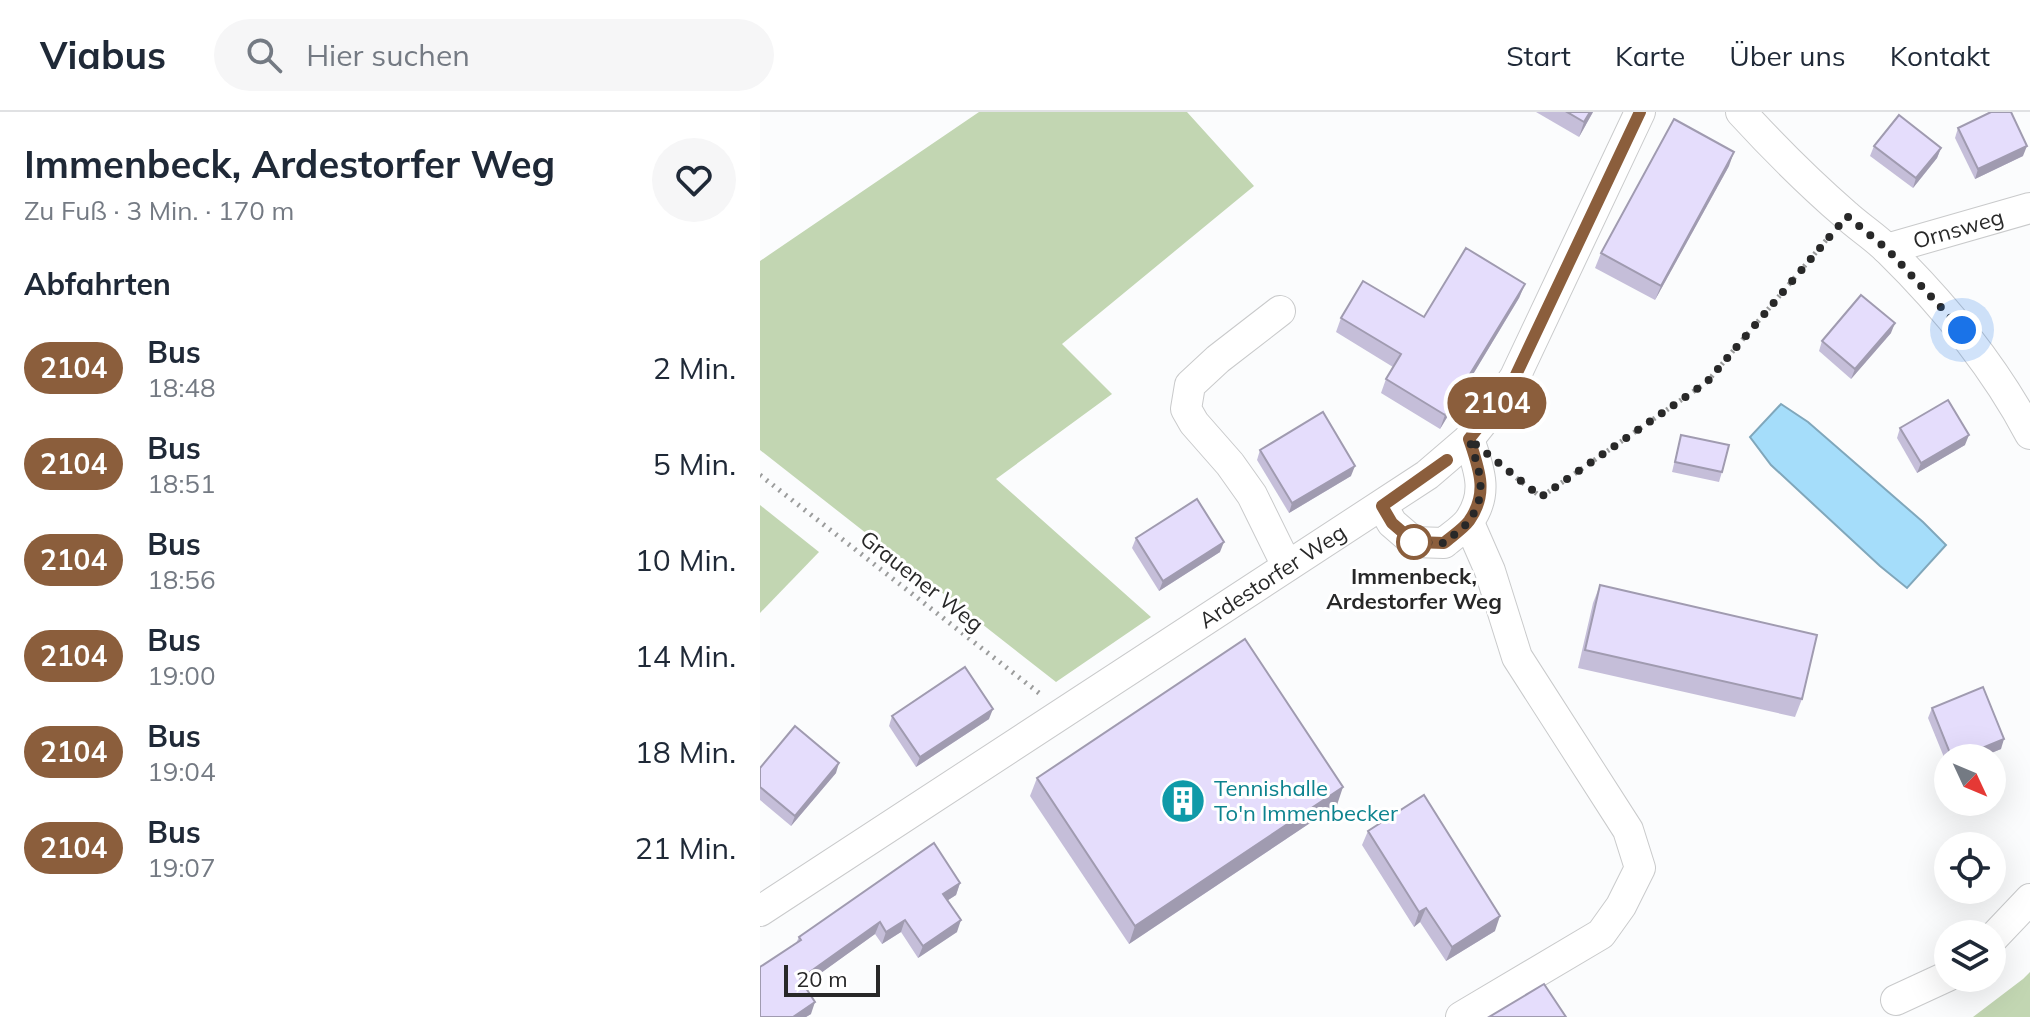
<!DOCTYPE html>
<html lang="de">
<head>
<meta charset="utf-8">
<style>
	body { margin:0; font-family:Mulish,sans-serif; background:#f6f6f7; color:#1f2937; height:100vh; display:flex; flex-direction:column; font-size:30px; white-space:nowrap }
	* { box-sizing:border-box; margin:0 }
	p { font-size:26px; color:#747a83 }
	.icon { flex:none; width:44px; height:44px; fill:none; stroke:currentColor; stroke-width:2; stroke-linecap:round; stroke-linejoin:round }
	.map { position:relative; flex:1; overflow:hidden }
	.panel { display:flex; flex-direction:column; background:#fff; width:760px }
	.panel>* { flex:none }
	.badge { padding:0 16px; border-radius:26px; font-size:28px; line-height:52px }
	.needle { width:52px; rotate:134deg }
	.tools { position:absolute; left:1174px; top:632px; display:grid; gap:16px }
	.tools a { display:grid; place-items:center; width:72px; height:72px; border-radius:50%; background:#fff; box-shadow:0 8px 32px #0002; font-size:40px }
	.scale { position:absolute; left:24px; bottom:20px; width:96px; box-sizing:border-box; padding-left:8px; border:4px solid #282828; border-top:0; font-size:22px; line-height:28px; white-space:nowrap; color:#282828; -webkit-text-stroke:6px #fff; paint-order:stroke }
	.you { position:absolute; width:40px; height:40px; margin:-20px; border:6px solid #fff; border-radius:50%; background:#1a73e8; box-shadow:0 0 0 12px #1a73e833 }
	.map>.badge { position:absolute; translate:-50% -50%; box-shadow:0 0 0 4px #fff }
	h2 { padding:0 24px; font-size:30px; line-height:72px }
	.round { display:grid; place-items:center; flex:none; width:84px; height:84px; border-radius:42px; background:#f6f6f7 }
	.headline { display:flex; align-items:center; justify-content:space-between; height:136px; padding:0 24px }
	h1 { font-size:38px; font-weight:700; line-height:60px }
	ul { padding:0; list-style:none }
	li { display:flex; align-items:center; gap:24px; height:96px; padding:0 24px }
	li div { flex:1 }
	li b { display:block; font-size:30px }
	li em { font-style:normal }
	li .badge { min-width:88px; font-weight:700; text-align:center }
	header { display:flex; align-items:center; gap:48px; box-sizing:border-box; height:112px; padding:0 40px; background:#fff; border-bottom:2px solid #e0e1e3 }
	header strong { font-size:38px }
	nav { display:flex; gap:44px; margin-inline-start:auto; font-size:28px }
	.search { width:560px; height:72px; background:#f6f6f7; display:flex; align-items:center; gap:20px; box-sizing:border-box; padding:0 28px; border-radius:44px; color:#747a83; font-size:30px }
	main { display:flex; flex:1; min-height:0 }
	.map>svg:first-child { display:block }
</style>
</head>
<body>
<header>
<strong>Viabus</strong>
<div class="search"><svg class="icon" aria-label="search" viewBox="0 0 24 24"><circle cx="10" cy="10" r="6"/><path d="M15 15l6 6"/></svg>Hier suchen</div>
<nav><a>Start</a><a>Karte</a><a>Über uns</a><a>Kontakt</a></nav>
</header>
<main>
<section class="panel">
<div class="headline"><div><h1>Immenbeck, Ardestorfer Weg</h1><p>Zu Fuß · 3 Min. · 170 m</p></div><a class="round"><svg class="icon" aria-label="heart" viewBox="0 0 24 24"><path d="M12 20l-8-8c-3-5 5-10 8-4 3-6 11-1 8 4z"/></svg></a></div>
<h2>Abfahrten</h2>
<ul>
<li><span class="badge" style="background:#8b5e3c;color:#fff">2104</span><div><b>Bus</b><p>18:48</p></div><em>2 Min.</em></li>
<li><span class="badge" style="background:#8b5e3c;color:#fff">2104</span><div><b>Bus</b><p>18:51</p></div><em>5 Min.</em></li>
<li><span class="badge" style="background:#8b5e3c;color:#fff">2104</span><div><b>Bus</b><p>18:56</p></div><em>10 Min.</em></li>
<li><span class="badge" style="background:#8b5e3c;color:#fff">2104</span><div><b>Bus</b><p>19:00</p></div><em>14 Min.</em></li>
<li><span class="badge" style="background:#8b5e3c;color:#fff">2104</span><div><b>Bus</b><p>19:04</p></div><em>18 Min.</em></li>
<li><span class="badge" style="background:#8b5e3c;color:#fff">2104</span><div><b>Bus</b><p>19:07</p></div><em>21 Min.</em></li>
</ul>
</section>
<div class="map">
<svg width="1270" height="905" viewBox="0 0 1270 905">
	<rect width="100%" height="100%" fill="#fbfcfd"/>
	<g fill="#c2d6b2">
		<polygon points="219,0 427,0 494,74 302,232 352,282 236,367 391,505 296,570 0,338 0,149"/>
		<polygon points="0,393 59,440 0,501"/>
		<polygon points="1270,860 1270,905 1213,905 1263,867"/>
	</g>
	<polygon fill="#a5ddfa" stroke="#80a7bb" stroke-width="2" points="1021,292 1048,310 1163,410 1186,433 1147,476 1120,454 1011,353 990,325"/>
	<g fill="none" stroke-linecap="round" stroke-linejoin="round">
		<g stroke="#c9cacb" stroke-width="32">
			<g id="minor">
				<path d="M981 0C1014 36 1049 71 1086 103 1099 115 1115 125 1128 138 1183 192 1234 254 1270 322"/>
				<path id="s1" d="M1127 137 1270 96"/>
				<polyline points="520,199 458,247 430,273 426,297 434,311 470,352 492,383 527,454"/>
				<path d="M622 394 632 411 654 430 684 431C692 424 703 417 709 409 729 381 719 357 709 327"/>
				<path id="s2" d="M0 799 667 363 709 327 733 297 755 265 880 0"/>
				<polyline points="1232,827 1270,787"/>
				<polyline points="1136,888 1188,864"/>
				<polyline points="701,905 841,822 861,794 880,756 868,718 757,545 730,459 709,411"/>
			</g>
		</g>
		<g stroke="#9b9c9c" stroke-width="5" stroke-dasharray="2 6" stroke-linecap="butt">
			<polyline points="750,361 781,385 947,270 1068,126"/>
			<polyline points="0,363 279,581"/>
		</g>
		<use href="#minor" stroke="#fff" stroke-width="30"/>
	</g>
	<g fill="#c5bed9">
		<polygon points="776,0 833,0 819,25"/>
		<polygon points="1198,16 1263,44 1215,67 1195,26"/>
		<polygon points="1114,34 1181,36 1177,46 1153,76 1110,44"/>
		<polygon points="969,54 895,188 835,156 841,141"/>
		<polygon points="765,172 759,186 680,317 621,281 626,267 633,255 576,220 581,206 664,205"/>
		<polygon points="1131,221 1091,267 1059,239 1062,229"/>
		<polygon points="1140,316 1205,333 1157,361 1137,326"/>
		<polygon points="921,323 962,360 959,370 912,360"/>
		<polygon points="500,338 591,364 529,401 497,348"/>
		<polygon points="376,426 460,440 399,479 372,436"/>
		<polygon points="840,473 1042,587 1035,605 818,556 833,491"/>
		<polygon points="1172,596 1241,637 1219,646 1188,646 1188,655 1168,606"/>
		<polygon points="132,604 229,607 156,655 129,614"/>
		<polygon points="0,656 76,661 31,714 0,688"/>
		<polygon points="277,666 577,693 369,832 270,684"/>
		<polygon points="608,719 735,819 686,849 660,810 654,815 602,733"/>
		<polygon points="200,771 196,783 188,788 197,820 158,846 141,820 122,832 115,822 44,873 51,902 46,905 0,905 39,825"/>
	</g>
	<g fill="#a09bb0">
		<polygon points="830,0 833,0 819,25 824,10"/>
		<polygon points="1267,34 1263,44 1215,67 1218,57"/>
		<polygon points="1181,36 1177,46 1153,76 1156,66"/>
		<polygon points="974,40 969,54 895,188 901,174"/>
		<polygon points="765,172 759,186 680,317 685,303"/>
		<polygon points="1135,211 1131,221 1091,267 1095,257"/>
		<polygon points="1209,323 1205,333 1157,361 1161,351"/>
		<polygon points="595,354 591,364 529,401 532,391"/>
		<polygon points="464,430 460,440 399,479 403,469"/>
		<polygon points="233,597 229,607 156,655 160,645"/>
		<polygon points="1244,627 1241,637 1219,646 1198,646"/>
		<polygon points="79,651 76,661 31,714 35,704"/>
		<polygon points="583,675 577,693 369,832 375,814"/>
		<polygon points="200,771 196,783 179,794 183,782"/>
		<polygon points="666,796 660,810 654,815 659,800"/>
		<polygon points="740,804 735,819 686,849 692,835"/>
		<polygon points="145,808 141,820 122,832 126,820"/>
		<polygon points="201,808 197,820 158,846 163,834"/>
		<polygon points="120,810 115,822 36,879 40,867"/>
		<polygon points="55,890 51,902 46,905 33,905"/>
	</g>
	<g fill="#e5ddfc" stroke="#a09bb0" stroke-width="2">
		<polygon points="807,0 830,0 824,10"/>
		<polygon points="1231,0 1251,0 1267,34 1218,57 1198,16"/>
		<polygon points="1139,3 1181,36 1156,66 1114,34"/>
		<polygon points="914,7 974,40 901,174 841,141"/>
		<polygon points="706,136 765,172 685,303 626,267 641,242 581,206 603,169 664,205"/>
		<polygon points="1101,183 1135,211 1095,257 1062,229"/>
		<polygon points="1188,288 1209,323 1161,351 1140,316"/>
		<polygon points="563,300 595,354 532,391 500,338"/>
		<polygon points="921,323 969,333 962,360 915,350"/>
		<polygon points="437,387 464,430 403,469 376,426"/>
		<polygon points="840,473 1057,523 1042,587 825,538"/>
		<polygon points="485,527 583,675 375,814 277,666"/>
		<polygon points="205,555 233,597 160,645 132,604"/>
		<polygon points="1223,575 1244,627 1198,646 1192,646 1172,596"/>
		<polygon points="35,614 79,651 35,704 0,675 0,656"/>
		<polygon points="664,683 740,804 692,835 666,796 659,800 608,719"/>
		<polygon points="174,731 200,771 183,782 201,808 163,834 145,808 126,820 120,810 40,867 55,890 33,905 0,905 0,855 41,828 39,825"/>
		<polygon points="784,872 806,905 729,905"/>
	</g>
	<g fill="none" stroke-linecap="round" stroke-linejoin="round">
		<g stroke="#fff" stroke-width="18">
			<path id="line" d="M687 348 622 394 632 411 654 430 684 431C692 424 703 417 709 409 729 381 719 357 709 327L733 297 755 265 880 0"/>
		</g>
		<use href="#line" stroke="#8b5e3c" stroke-width="12"/>
		<path stroke="#282828" stroke-width="8" stroke-dasharray="0 14.4" d="M654 430 684 431C692 424 703 417 709 409 729 381 719 357 709 327L781 385 947 270 1087 104 1127 137 1202 218"/>
	</g>
	<defs>
		<g id="building-disc" transform="scale(2.3)"><circle r="9.5" fill="#0f9aa8" stroke="#fff"/><path d="M-4-6H4V6H1V3H-1V6H-4ZM-2.5-4.3h1.7v1.8h-1.7ZM.8-4.3h1.7v1.8H.8ZM-2.5-1h1.7V.8h-1.7ZM.8-1h1.7V.8H.8Z" fill="#fff"/></g>
	</defs>
	<g fill-rule="evenodd">
		<use href="#building-disc" x="423" y="689"/>
	</g>
	<circle fill="#fff" stroke="#8b5e3c" stroke-width="4" cx="654" cy="430" r="16"/>
	<g text-anchor="middle" dominant-baseline="central" stroke-width="6" stroke-linejoin="round" paint-order="stroke">
		<g font-size="22" fill="#282828" stroke="#fff">
			<text stroke="none"><textPath href="#s1" startOffset="74">Ornsweg</textPath></text>
			<text stroke="none"><textPath href="#s2" startOffset="612">Ardestorfer Weg</textPath></text>
			<text transform="translate(162 469) rotate(38)">Grauener Weg</text>
		</g>
		<g font-size="22" font-weight="bold" fill="#282828" stroke="#fff">
			<text x="654" y="464">Immenbeck,<tspan x="654" dy="25">Ardestorfer Weg</tspan></text>
		</g>
		<g font-size="22" fill="#0d838f" stroke="#fff" text-anchor="start">
			<text x="454" y="676">Tennishalle<tspan x="454" dy="25">To'n Immenbecker</tspan></text>
		</g>
	</g>
</svg>
<div class="tools">
<a><svg class="needle" viewBox="-14 -14 28 28"><path d="M0-13l5 13h-10z" fill="#e53935"/><path d="M0 13l5-13h-10z" fill="#747a83"/></svg></a>
<a><svg class="icon" aria-label="locate" viewBox="0 0 24 24"><circle cx="12" cy="12" r="6"/><path d="M12 2v4M12 18v4M2 12h4M18 12h4"/></svg></a>
<a><svg class="icon" aria-label="layers" viewBox="0 0 24 24"><path d="M12 4l9 5-9 5-9-5zM3 14l9 5 9-5"/></svg></a>
</div>
<div class="scale">20 m</div>
<div class="you" style="left:1202px;top:218px"></div>
<b class="badge" style="left:737px;top:291px;background:#8b5e3c;color:#fff">2104</b>
</div>
</main>
</body>
</html>
